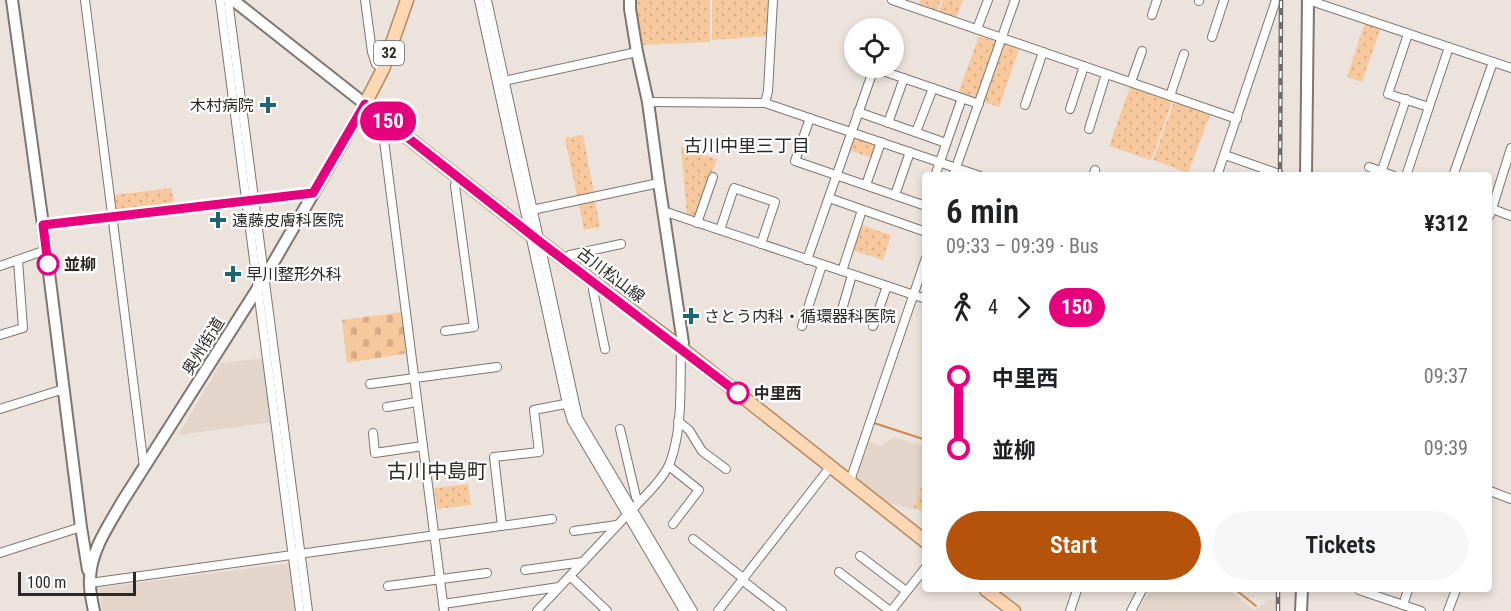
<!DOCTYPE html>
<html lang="en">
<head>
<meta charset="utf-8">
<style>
	body { margin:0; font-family:"Roboto Condensed","Noto Sans JP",sans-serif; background:#f6f6f6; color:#202124; height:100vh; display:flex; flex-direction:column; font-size:22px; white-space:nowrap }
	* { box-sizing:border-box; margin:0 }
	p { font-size:20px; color:#757577 }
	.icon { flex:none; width:33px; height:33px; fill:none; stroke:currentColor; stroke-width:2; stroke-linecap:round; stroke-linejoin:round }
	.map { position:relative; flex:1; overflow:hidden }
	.details { position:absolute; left:922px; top:172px; width:570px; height:420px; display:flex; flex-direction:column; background:#fff; border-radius:6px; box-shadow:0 3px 9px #0003 }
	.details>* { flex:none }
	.badge { padding:0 12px; border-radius:20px; font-size:21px; line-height:39px }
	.tools { position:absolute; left:844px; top:18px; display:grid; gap:12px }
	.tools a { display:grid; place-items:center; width:60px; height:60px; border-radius:50%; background:#fff; box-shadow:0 3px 9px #0003; font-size:30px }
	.scale { position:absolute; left:18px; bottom:15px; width:118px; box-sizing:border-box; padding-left:6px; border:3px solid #2b2826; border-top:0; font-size:16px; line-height:21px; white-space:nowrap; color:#2b2826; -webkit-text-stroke:4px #fff; paint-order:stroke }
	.map>.badge { position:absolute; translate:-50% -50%; box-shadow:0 0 0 3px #fff }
	.legs { display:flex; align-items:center; gap:9px; height:66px; padding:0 24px; font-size:20px }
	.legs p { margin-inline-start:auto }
	.head { display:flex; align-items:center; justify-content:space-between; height:102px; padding:0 24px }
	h1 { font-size:33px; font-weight:600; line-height:45px }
	.primary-button { display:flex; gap:12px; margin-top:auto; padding:12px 24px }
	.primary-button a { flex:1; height:69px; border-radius:36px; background:#b45309; color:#fff; font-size:24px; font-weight:600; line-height:69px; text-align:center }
	.primary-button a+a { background:#f6f6f6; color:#202124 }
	ul { padding:0 24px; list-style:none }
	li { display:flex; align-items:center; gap:21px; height:72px; font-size:22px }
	li i { display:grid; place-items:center; width:9px; height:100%; margin:0 8px; background:currentColor }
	li i::after { content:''; width:15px; height:15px; margin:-8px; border:4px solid; border-radius:50%; background:#fff }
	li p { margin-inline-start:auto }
	li:first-child i { background:linear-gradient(#0000 50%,currentColor 0) }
	li:last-child i { background:linear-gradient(currentColor 50%,#0000 0) }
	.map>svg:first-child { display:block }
</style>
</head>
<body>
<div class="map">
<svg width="1511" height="611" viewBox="0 0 1511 611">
	<defs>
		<pattern id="grass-dots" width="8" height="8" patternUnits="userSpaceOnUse" patternTransform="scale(1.5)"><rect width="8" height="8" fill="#f8c89d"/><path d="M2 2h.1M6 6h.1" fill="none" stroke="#d5ac87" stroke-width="1.8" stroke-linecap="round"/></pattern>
		<pattern id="cemetery-stones" width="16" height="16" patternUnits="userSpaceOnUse" patternTransform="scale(1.5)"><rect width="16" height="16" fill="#f8c89d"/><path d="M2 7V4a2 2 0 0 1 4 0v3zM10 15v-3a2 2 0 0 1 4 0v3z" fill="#d5ac87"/></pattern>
	</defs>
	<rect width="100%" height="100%" fill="#ece3dc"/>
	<g fill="#e3d5c9">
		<polygon points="264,358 272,422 178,435 221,363"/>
		<polygon points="894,437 925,446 925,472 914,510 886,502 855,478 867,441 881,446"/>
		<polygon points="291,563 298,611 102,611 99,588"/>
		<polygon points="1150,590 1229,590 1254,610 1269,600 1276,602 1275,611 1137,611"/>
	</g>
	<g fill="url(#grass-dots)">
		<polygon points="633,0 710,0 710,42 641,45"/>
		<polygon points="712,0 770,0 768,36 712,40"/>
		<polygon points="920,0 941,0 937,11 919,5"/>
		<polygon points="943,0 963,0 956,18 939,12"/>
		<polygon points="1365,22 1378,27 1380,30 1362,82 1347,77"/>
		<polygon points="979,36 997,42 976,101 958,94"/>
		<polygon points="1004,44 1019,49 999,107 983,102"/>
		<polygon points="1130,87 1172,102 1151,160 1109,146"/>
		<polygon points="1174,102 1210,115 1188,173 1153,160"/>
		<polygon points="583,135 594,193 577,196 565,138"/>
		<polygon points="854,138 876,145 872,158 849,150"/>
		<polygon points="681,147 717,159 695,218 687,215"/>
		<polygon points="172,188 174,207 116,214 114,195"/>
		<polygon points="595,201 600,227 584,230 579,204"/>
		<polygon points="861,225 891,235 883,260 852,250"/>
		<polygon points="925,475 925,512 914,508"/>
		<polygon points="468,484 471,505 437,509 434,488"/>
	</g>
	<polygon fill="url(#cemetery-stones)" points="403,312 409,353 347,363 342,320"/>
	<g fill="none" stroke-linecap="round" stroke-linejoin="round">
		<g stroke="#ca8b4d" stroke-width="2">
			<polyline points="483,0 498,68"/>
			<polyline points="248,184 255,235"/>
			<polyline points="266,320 296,552"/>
			<polyline points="874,423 926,440"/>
			<polyline points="297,558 304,611"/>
			<polyline points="1236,590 1256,606"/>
		</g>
		<g stroke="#7e7670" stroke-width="10">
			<g id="street">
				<polyline points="85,0 144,467"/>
				<polyline points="220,0 300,611"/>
				<polyline points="228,0 308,611"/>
				<polyline points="365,0 372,52 376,64 383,69"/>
				<polyline points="479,0 567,404 572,421 684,611"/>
				<polyline points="487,0 578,418 693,611"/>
				<polyline points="892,0 1237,119"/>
				<polyline points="1308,0 1511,68"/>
				<polyline points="1199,1 1199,0"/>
				<polyline points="1152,15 1157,0"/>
				<polyline points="977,29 988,0"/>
				<polyline points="1408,34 1388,94 1429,107 1449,47"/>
				<polyline points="1212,37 1224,0"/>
				<polyline points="504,81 637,52"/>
				<polyline points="1131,82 1142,51"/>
				<polyline points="1170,96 1184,54"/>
				<polyline points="648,102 765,103 980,176"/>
				<polyline points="765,103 768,91 773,0"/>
				<polyline points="1025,105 1043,52"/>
				<polyline points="1070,109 1084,66"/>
				<polyline points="858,112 946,143"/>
				<polyline points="381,117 444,611"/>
				<polyline points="810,118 795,161 926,206"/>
				<polyline points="888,123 904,78"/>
				<polyline points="1089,129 1106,74"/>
				<polyline points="916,132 933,88"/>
				<polyline points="1225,155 1279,174"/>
				<polyline points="1369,167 1394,176"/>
				<polyline points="935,176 962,98"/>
				<polyline points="953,176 1015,0"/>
				<polyline points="1093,176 1095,170"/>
				<polyline points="1217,176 1276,0"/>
				<polyline points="1380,176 1406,99"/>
				<polyline points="1406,176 1429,107"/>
				<polyline points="1453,176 1493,62"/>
				<polyline points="866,185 881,142"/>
				<polyline points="895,195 910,152"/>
				<polyline points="829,198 926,232"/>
				<polyline points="1490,208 1511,216"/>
				<polyline points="532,210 659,183"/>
				<polyline points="663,211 926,299"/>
				<polyline points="1490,215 1511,148"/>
				<polyline points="697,223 713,177"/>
				<polyline points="43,225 313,193"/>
				<polyline points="720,230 734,188 775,202 761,244"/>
				<polyline points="807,260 874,68 979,104"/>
				<polyline points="565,261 570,255 621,244"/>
				<polyline points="0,266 46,250"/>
				<polyline points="842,271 862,210"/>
				<polyline points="594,283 593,290 605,349"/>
				<polyline points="841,313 852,275"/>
				<polyline points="802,326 822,265"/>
				<polyline points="873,326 887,286"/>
				<polyline points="445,331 474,327 455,186 457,176"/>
				<polyline points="0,335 23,328 18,260"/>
				<polyline points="370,384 497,367"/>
				<polyline points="387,407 417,402"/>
				<polyline points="0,409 64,389"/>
				<polyline points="678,421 689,430 702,451 726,469"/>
				<polyline points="620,429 636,497 639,502"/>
				<polyline points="373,433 375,453 423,446"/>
				<polyline points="669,466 699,490 673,524"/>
				<polyline points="850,481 926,258"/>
				<polyline points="1490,491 1511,499"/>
				<polyline points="502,526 494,457 539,452 534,410 570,403"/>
				<polyline points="574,531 617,525"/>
				<polyline points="693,539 743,578"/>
				<polyline points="0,553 81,527"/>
				<polyline points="860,556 906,591"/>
				<polyline points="525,570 583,562"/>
				<polyline points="839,572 890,611"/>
				<polyline points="570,576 607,611"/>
				<polyline points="742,580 782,611"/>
				<polyline points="90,583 552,519"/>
				<polyline points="388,586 487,573"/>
				<polyline points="1359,590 1421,611"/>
				<polyline points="443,604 559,587"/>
				<polyline points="1403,605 1408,590"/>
				<path d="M537 611C567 579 596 548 626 516 639 502 663 480 670 463 683 427 680 386 681 348"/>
				<polyline points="718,611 831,466"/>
				<polyline points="891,611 926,567"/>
				<polyline points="1070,611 1077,590"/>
				<polyline points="1131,611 1142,590"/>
				<polyline points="1448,611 1456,590"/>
			</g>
		</g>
		<g stroke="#7e7670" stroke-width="14">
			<g id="secondary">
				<polyline points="12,0 43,225 81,527 88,570"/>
				<polyline points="630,0 630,9 637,52 648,102 659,183 683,343 681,348"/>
				<polyline points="1306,176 1308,0"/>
				<path d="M94 611C92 601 89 589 90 578 91 550 109 525 122 502L265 277 365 104 233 0"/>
				<polyline points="1301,611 1302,590"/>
			</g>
		</g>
		<g stroke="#b48a62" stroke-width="15">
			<g id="primary">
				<polyline points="407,0 383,69 365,104 539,241 681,348 926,542"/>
				<polyline points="986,590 1014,611"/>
			</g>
		</g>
		<use href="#street" stroke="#fff" stroke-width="8"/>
		<use href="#secondary" stroke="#fff" stroke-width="10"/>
		<use href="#primary" stroke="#fed8b4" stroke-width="12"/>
		<g stroke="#716c68" stroke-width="4.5">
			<g id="rail">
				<polyline points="1280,176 1281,0"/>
				<polyline points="1278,611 1278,590"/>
			</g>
		</g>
		<use href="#rail" stroke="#fff" stroke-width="2" stroke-dasharray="7" stroke-linecap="butt"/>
	</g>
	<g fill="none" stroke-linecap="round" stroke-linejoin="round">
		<g stroke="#fff" stroke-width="14">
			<polyline id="line-1" points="48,264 43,225 313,193 365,104 539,241 738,393"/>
		</g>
		<use href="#line-1" stroke="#e6007e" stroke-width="9"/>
	</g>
	<g fill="#1c6573" stroke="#fff" stroke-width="2">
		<path d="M265 96h6v6h6v6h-6v6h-6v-6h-6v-6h6z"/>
		<path d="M215 211h6v6h6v6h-6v6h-6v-6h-6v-6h6z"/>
		<path d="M230 265h6v6h6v6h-6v6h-6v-6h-6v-6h6z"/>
		<path d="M688 307h6v6h6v6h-6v6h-6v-6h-6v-6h6z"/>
	</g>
	<g fill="#fff" stroke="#e6007e" stroke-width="3">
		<circle cx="48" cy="264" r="10"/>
		<circle cx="738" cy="393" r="10"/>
	</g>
	<g text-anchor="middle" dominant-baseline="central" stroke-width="4.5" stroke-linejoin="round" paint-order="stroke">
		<rect fill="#fff" stroke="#6b6867" stroke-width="1.5" x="374" y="41" width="30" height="24" rx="4.5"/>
		<g font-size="15" font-weight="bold" fill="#2b2826">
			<text x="389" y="53">32</text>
		</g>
		<g font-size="16" fill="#2b2826" stroke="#fff" text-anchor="start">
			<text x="254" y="105" text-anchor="end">木村病院</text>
			<text x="232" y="220">遠藤皮膚科医院</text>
			<text x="246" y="274">早川整形外科</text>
			<text x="704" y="316">さとう内科・循環器科医院</text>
		</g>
		<g font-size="16" font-weight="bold" fill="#2b2826" stroke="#fff" text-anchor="start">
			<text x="64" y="264">並柳</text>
			<text x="754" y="393">中里西</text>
		</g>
		<g font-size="16" fill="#2b2826" stroke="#fff">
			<text transform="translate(611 275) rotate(37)">古川松山線</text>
			<text transform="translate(203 346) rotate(-58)">奥州街道</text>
		</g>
		<g font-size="18" fill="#2b2826" stroke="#fff">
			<text x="747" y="145">古川中里三丁目</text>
		</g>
		<g font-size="20" fill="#2b2826" stroke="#fff">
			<text x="437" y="471">古川中島町</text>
		</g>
	</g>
</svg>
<div class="tools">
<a><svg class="icon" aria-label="locate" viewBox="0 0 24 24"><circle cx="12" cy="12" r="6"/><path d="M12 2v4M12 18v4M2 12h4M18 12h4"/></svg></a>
</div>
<div class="scale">100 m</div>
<b class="badge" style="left:388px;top:121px;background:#e6007e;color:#fff">150</b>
<section class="details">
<div class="head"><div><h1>6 min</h1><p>09:33 – 09:39 · Bus</p></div><b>¥312</b></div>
<div class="legs"><svg class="icon" aria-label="walk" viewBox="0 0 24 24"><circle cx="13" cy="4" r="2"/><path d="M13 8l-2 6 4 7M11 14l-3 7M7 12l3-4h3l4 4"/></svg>4<svg class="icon" aria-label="forward" viewBox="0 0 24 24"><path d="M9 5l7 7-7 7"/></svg><b class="badge" style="background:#e6007e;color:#fff">150</b></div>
<ul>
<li><i style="color:#e6007e"></i><b>中里西</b><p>09:37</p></li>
<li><i style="color:#e6007e"></i><b>並柳</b><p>09:39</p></li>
</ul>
<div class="primary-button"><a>Start</a><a>Tickets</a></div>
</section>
</div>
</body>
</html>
